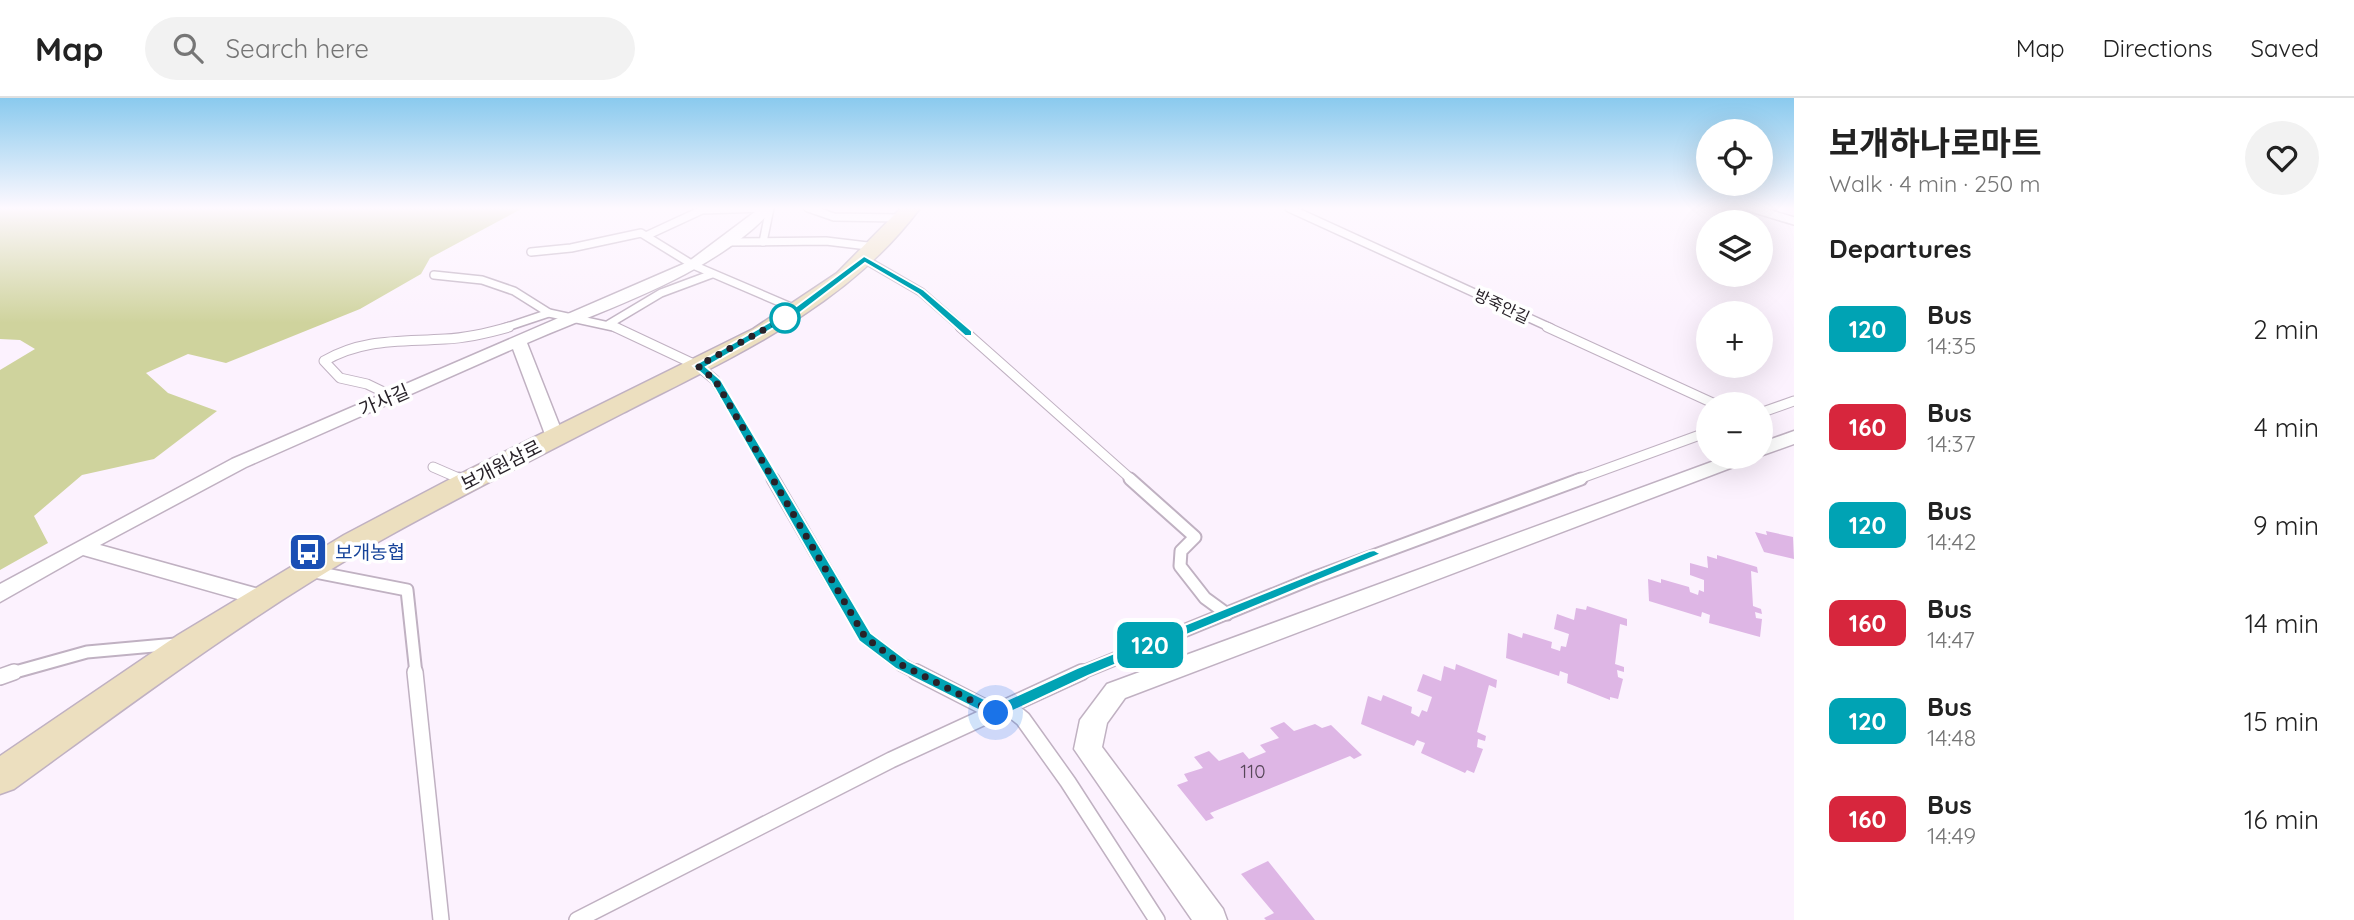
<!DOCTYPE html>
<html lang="en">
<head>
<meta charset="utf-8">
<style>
	body { margin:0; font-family:Quicksand,"Noto Sans KR",sans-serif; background:#f2f2f2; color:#222; height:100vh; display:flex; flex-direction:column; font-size:26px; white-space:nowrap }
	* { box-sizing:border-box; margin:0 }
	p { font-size:23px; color:#767676 }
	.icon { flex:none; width:38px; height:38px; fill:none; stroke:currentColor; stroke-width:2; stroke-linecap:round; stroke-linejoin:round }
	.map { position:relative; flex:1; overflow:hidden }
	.side { display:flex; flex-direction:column; background:#fff; width:560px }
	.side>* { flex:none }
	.badge { padding:0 14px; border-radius:10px; font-size:24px; line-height:46px }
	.buttons { position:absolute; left:1696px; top:21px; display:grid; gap:14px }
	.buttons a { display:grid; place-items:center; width:77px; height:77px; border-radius:50%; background:#fff; box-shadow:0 7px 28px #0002; font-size:35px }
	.you { position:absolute; width:35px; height:35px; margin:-18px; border:5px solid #fff; border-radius:50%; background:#1a73e8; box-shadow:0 0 0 10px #1a73e833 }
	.map>.badge { position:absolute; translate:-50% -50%; box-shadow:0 0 0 4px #fff }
	h2 { padding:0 35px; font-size:26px; line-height:63px }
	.round { display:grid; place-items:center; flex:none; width:74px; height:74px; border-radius:37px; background:#f2f2f2 }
	.overview { display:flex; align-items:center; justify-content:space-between; height:119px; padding:0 35px }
	h1 { font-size:33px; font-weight:700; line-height:52px }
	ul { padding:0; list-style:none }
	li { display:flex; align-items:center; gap:21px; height:98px; padding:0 35px }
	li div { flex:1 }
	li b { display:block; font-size:26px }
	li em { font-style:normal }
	li .badge { min-width:77px; font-weight:700; text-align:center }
	header { display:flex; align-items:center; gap:42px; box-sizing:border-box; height:98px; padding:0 35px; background:#fff; border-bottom:2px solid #e0e0e0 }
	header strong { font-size:33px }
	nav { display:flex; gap:38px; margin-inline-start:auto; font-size:24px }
	.search { width:490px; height:63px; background:#f2f2f2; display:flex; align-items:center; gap:18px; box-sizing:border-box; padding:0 24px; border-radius:38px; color:#767676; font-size:26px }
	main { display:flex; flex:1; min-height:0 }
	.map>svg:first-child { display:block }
</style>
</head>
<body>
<header>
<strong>Map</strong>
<div class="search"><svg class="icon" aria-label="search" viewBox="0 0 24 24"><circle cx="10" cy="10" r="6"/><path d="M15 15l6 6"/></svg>Search here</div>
<nav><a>Map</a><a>Directions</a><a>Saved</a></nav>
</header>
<main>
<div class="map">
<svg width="1794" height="822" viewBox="0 0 1794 822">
	<rect width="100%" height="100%" fill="#fcf2fe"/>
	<polygon fill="#cfd39d" points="0,110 523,110 430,160 421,176 360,211 226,265 188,256 146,275 168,295 217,313 154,361 82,377 34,418 48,445 0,472 0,272 35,251 20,242 0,241"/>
	<g fill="#deb6e5">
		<polygon points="1766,433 1793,439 1794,461 1764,454 1755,434 1767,437"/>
		<polygon points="1717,457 1757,469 1758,475 1751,473 1753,508 1761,511 1762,516 1755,514 1756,520 1762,521 1760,539 1709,525 1710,517 1702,514 1701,519 1649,503 1648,481 1661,485 1661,481 1689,489 1690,494 1698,497 1699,492 1704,494 1704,482 1690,477 1690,465 1708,470 1707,458 1717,461"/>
		<polygon points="1587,508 1627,521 1627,528 1620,526 1615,566 1624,569 1624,574 1617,572 1618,579 1623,581 1618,601 1610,599 1610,602 1567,585 1568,576 1560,573 1559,578 1506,560 1508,535 1522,540 1523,535 1552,544 1551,550 1560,553 1561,548 1566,549 1569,536 1554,531 1557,516 1574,522 1576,510 1586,512"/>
		<polygon points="1456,566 1497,582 1496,590 1489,587 1477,634 1486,638 1485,643 1478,641 1477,649 1483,651 1474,675 1467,672 1465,675 1421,655 1425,645 1417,642 1414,648 1361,626 1368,598 1381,603 1383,597 1412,609 1411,615 1419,619 1422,612 1427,614 1432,599 1417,593 1423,576 1441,583 1444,568 1455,572"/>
		<polygon points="1284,624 1294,633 1315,626 1322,630 1331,627 1362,657 1354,661 1350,658 1210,715 1214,720 1206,723 1177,687 1188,683 1184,676 1203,670 1194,659 1209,653 1219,663 1243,654 1249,661 1266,654 1260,647 1279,640 1270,630"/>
		<polygon points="1268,763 1315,822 1266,822 1264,820 1274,815 1241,776"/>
	</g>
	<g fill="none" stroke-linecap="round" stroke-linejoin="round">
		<g stroke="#c0b1c2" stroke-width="10">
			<g id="lane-far3">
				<polyline points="808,110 834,119 902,120"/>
				<polyline points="1289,110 1551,230"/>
				<polyline points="1751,110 1794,123"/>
				<polyline points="648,137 702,112 768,110"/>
				<polyline points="727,144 826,143 876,149"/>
				<polyline points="763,144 770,110"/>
				<polyline points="531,154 571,150 641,135 693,167 798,212"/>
				<polyline points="864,161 921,194 962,230"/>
				<polyline points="434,177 482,182 514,193 549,215 618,230"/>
				<polyline points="609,226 661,195 712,176"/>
				<polyline points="504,230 549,215"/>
			</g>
		</g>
		<g stroke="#c0b1c2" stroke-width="11">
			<g id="lane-far2">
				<polyline points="615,229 698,268 715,282 774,382"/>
				<polyline points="960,229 1132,382"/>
				<polyline points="1547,229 1715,306"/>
				<path d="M394 299 367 286 340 280 324 263C363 240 402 244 445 241 467 240 488 235 509 229"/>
				<polyline points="1760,315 1794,303"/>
				<polyline points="433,369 463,382"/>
				<polyline points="1576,382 1708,334"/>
			</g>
		</g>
		<g stroke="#c0b1c2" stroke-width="15">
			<g id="lane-far1">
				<polyline points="459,381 466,384"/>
				<polyline points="773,381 865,539 902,567 920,576"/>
				<polyline points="1130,381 1195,439 1181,453 1180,468 1205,500 1227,516"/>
				<polyline points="310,473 407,492 416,576"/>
				<polyline points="8,576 87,554 176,546"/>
				<polyline points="1078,576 1316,479 1581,381"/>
			</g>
		</g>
		<g stroke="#c0b1c2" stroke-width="18">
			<g id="lane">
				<polyline points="415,574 441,822"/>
				<polyline points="916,574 996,615"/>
				<polyline points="0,579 14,574"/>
				<polyline points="1008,609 1023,621 1068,684 1157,822"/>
				<polyline points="577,822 891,662 1082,574"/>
			</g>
		</g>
		<g stroke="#c0b1c2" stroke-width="3">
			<g id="street">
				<path d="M760 110H774C715 177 607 210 527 245L564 339 562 343H548L546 339 513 251 246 369 100 447 270 494 274 500 270 506 262 508 83 457 0 504V486L232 361 688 164Z"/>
				<polygon points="1794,333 1794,346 1760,358 1760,345"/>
				<polygon points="1725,359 1752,359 1749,363 1125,600 1107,625 1102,649 1223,811 1227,822 1192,822 1074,651 1080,622 1107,586"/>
			</g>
		</g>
		<g stroke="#c0b1c2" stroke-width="3">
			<path id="secondary" d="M901 110H920C846 210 730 260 623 315 538 359 452 402 369 449 245 520 130 607 14 691L0 696V658L178 537 344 437 456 378 753 231 837 175Z"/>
		</g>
		<use href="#lane-far3" stroke="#fff" stroke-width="7"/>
		<use href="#lane-far2" stroke="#fff" stroke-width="9"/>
		<use href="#lane-far1" stroke="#fff" stroke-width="11"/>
		<use href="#lane" stroke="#fff" stroke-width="15"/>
		<use href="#street" fill="#fff" fill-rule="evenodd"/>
		<use href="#secondary" fill="#ecdfbf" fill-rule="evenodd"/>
	</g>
	<linearGradient id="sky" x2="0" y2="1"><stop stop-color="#8acaee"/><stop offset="0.49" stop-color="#fef9ff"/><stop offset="1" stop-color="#fef9ff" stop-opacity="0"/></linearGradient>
	<rect width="1794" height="225" fill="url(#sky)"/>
	<polygon fill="#00a3b4" stroke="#fff" stroke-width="2" points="864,158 924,192 972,233 972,238 965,238 918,196 865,165 801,214 706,269 721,282 871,535 908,563 996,607 1077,570 1369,453 1374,452 1381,456 1088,578 996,621 896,571 859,543 711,284 693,268 794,210"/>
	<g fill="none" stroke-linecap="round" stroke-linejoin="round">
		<polyline stroke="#282229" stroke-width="7" stroke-dasharray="0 12.6" points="785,220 698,268 715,282 865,539 902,567 996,615"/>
	</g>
	<defs>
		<g id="bus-square" transform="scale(2.0125)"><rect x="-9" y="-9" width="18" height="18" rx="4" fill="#1a4fb4" stroke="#fff"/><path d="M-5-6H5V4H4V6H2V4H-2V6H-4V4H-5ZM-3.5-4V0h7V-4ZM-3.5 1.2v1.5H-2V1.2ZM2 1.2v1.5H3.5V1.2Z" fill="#fff"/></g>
	</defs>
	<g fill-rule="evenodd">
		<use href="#bus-square" x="308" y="454"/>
	</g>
	<circle fill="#fff" stroke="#00a3b4" stroke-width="3.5" cx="785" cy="220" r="14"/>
	<g text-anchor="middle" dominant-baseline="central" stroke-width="7" stroke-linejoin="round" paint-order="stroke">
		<g font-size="16" fill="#282229" stroke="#fff">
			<text transform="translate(1502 208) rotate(25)">방죽안길</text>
		</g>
		<g font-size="19" fill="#282229" stroke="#fff">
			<text transform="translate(384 302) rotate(-23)">가사길</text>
			<text transform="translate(501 367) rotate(-27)">보개원삼로</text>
		</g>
		<g font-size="19" fill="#164399" stroke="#fff" text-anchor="start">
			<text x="335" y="454">보개농협</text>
		</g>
		<g font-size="19" fill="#564758">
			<text x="1253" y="673">110</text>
		</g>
	</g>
</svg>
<div class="buttons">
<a><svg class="icon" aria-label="locate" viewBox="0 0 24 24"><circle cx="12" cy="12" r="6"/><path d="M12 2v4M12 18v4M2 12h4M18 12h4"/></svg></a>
<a><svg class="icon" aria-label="layers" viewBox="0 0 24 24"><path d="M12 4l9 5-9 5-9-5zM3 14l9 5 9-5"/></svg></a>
<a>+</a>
<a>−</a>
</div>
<div class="you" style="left:996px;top:615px"></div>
<b class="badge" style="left:1150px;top:547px;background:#00a3b4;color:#fff">120</b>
</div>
<section class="side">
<div class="overview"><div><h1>보개하나로마트</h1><p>Walk · 4 min · 250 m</p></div><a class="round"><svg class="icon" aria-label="heart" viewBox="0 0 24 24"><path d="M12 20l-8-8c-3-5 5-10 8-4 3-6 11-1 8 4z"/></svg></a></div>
<h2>Departures</h2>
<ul>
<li><span class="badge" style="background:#00a3b4;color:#fff">120</span><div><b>Bus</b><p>14:35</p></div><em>2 min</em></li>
<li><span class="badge" style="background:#d7263d;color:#fff">160</span><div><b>Bus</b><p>14:37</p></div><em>4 min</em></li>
<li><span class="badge" style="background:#00a3b4;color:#fff">120</span><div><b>Bus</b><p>14:42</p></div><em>9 min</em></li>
<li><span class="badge" style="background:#d7263d;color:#fff">160</span><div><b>Bus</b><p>14:47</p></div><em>14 min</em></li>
<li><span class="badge" style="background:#00a3b4;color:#fff">120</span><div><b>Bus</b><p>14:48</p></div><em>15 min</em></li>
<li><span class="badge" style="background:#d7263d;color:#fff">160</span><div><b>Bus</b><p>14:49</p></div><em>16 min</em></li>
</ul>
</section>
</main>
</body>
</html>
